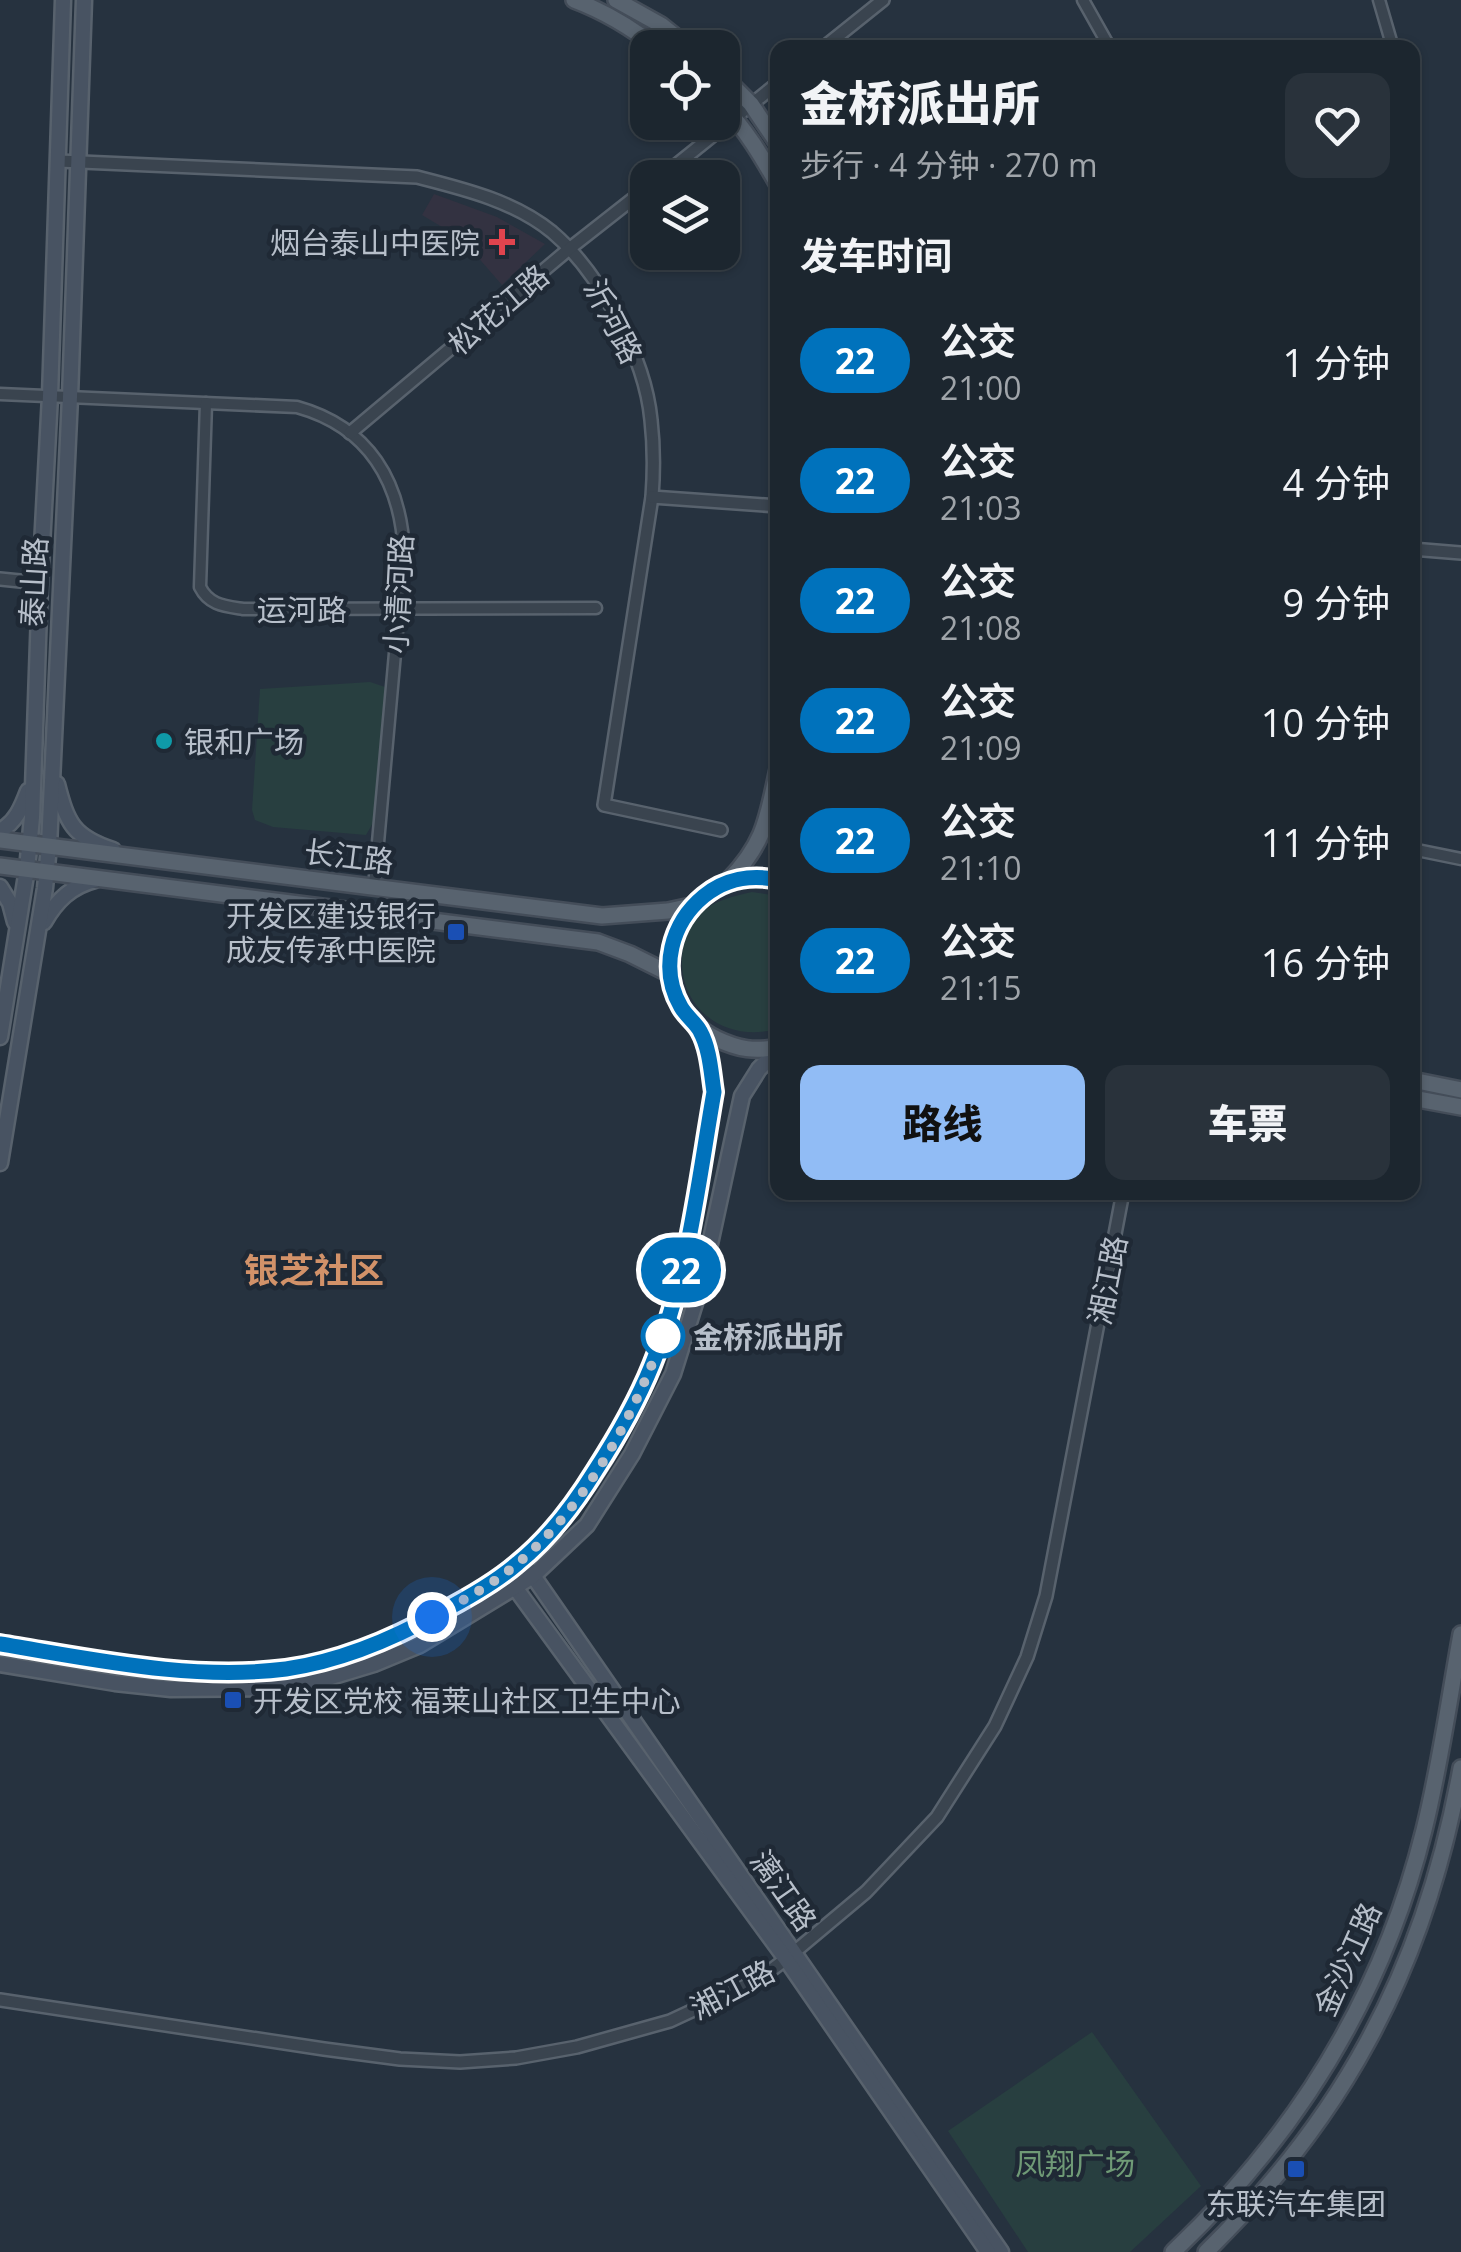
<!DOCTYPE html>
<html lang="zh">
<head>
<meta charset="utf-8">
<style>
	body { margin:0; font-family:"Open Sans","Noto Sans SC",sans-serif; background:#29323b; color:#f1f3f6; height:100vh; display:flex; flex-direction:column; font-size:38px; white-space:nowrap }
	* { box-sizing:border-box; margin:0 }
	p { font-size:32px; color:#a0a5aa }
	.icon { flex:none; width:55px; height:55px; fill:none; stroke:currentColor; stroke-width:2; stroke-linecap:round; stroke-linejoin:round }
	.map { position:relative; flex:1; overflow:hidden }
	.side { position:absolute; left:770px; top:40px; width:650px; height:1160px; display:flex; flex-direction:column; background:#1c262f; border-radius:20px; box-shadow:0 2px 8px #0004,0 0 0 2px #3a434b }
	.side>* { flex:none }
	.badge { padding:0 20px; border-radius:32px; font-size:35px; line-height:65px }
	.controls { position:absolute; left:630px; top:30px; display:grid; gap:20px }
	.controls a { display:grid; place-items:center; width:110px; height:110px; border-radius:20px; background:#1c262f; box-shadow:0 2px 8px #0004,0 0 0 2px #3a434b; font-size:50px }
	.you { position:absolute; width:50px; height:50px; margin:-25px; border:8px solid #fff; border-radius:50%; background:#1a73e8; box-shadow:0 0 0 15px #1a73e833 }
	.map>.badge { position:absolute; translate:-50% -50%; box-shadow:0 0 0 5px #fff }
	h2 { padding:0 30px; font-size:38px; line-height:90px }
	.round { display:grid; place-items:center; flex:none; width:105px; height:105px; border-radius:20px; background:#29323b }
	.summary { display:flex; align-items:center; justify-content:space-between; height:170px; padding:0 30px }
	h1 { font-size:48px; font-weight:800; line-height:75px }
	.action { display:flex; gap:20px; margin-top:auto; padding:20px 30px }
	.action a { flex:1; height:115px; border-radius:20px; background:#91bcf5; color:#111; font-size:40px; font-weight:800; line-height:115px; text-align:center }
	.action a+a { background:#29323b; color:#f1f3f6 }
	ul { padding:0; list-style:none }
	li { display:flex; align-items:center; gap:30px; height:120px; padding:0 30px }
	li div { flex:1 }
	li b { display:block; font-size:38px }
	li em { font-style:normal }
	li .badge { min-width:110px; font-weight:700; text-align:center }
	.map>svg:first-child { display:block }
</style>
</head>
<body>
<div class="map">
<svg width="1461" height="2252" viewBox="0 0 1461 2252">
	<rect width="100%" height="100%" fill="#26323f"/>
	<polygon fill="#333241" points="434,194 497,217 545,244 502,285 462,239 422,215"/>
	<g fill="#283f40">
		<polygon points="370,682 385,687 373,823 366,835 273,827 255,820 252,810 260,689"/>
		<path d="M752 892 778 896 777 1029C723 1044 674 1005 683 948 686 935 692 922 701 913 715 900 734 896 752 892Z"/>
		<polygon points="1092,2032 1201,2186 1130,2252 1028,2252 948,2131"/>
	</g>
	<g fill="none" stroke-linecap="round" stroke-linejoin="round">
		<g stroke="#58626d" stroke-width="15">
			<g id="minor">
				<polyline points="1083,0 1110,48"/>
				<polyline points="1379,0 1393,48"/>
				<path d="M0 394 297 407C369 427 401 482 404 553L374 887"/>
				<path d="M206 403 200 587C209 605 224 606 243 609L596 608"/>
				<polyline points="1412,849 1461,859"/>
			</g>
		</g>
		<g stroke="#58626d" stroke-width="16">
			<g id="tertiary">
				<polyline points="823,48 883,0"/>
				<path d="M59 161 417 177C464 189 514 201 552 232 600 273 645 357 651 420 654 446 654 471 652 497L604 805 721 830"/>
				<polyline points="660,178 778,83"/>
				<polyline points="350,433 569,249 648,187"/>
				<polyline points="652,497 778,506"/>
				<polyline points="1412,549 1461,553"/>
				<polyline points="0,579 40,583"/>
				<polyline points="0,2000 324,2049 400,2059 460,2062 516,2058 577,2047 670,2021 758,1980 786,1959 866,1892 937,1817 995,1726 1027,1657 1046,1596 1123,1192"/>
			</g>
		</g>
		<g stroke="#58626d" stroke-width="19">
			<g id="secondary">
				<path d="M57 784C67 823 73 837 113 850"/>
				<path d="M0 831C16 822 22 807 28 791"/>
				<polyline points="0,887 10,903 15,922"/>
				<path d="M44 922C56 901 71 886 95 880"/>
				<polyline points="0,1037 27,869 32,817 40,583 50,396 63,0"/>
				<polyline points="0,1163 45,888 49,846 70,397 84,0"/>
				<polyline points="529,1570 1001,2252"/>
				<polyline points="511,1582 786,1959 988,2252"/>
				<path d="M0 1644C93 1659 192 1682 286 1668 339 1661 389 1641 436 1615 464 1600 494 1584 519 1563 600 1493 651 1385 678 1283 689 1239 696 1194 704 1149 707 1130 714 1109 713 1089 713 1069 706 1050 700 1030"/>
				<polyline points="0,1664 115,1683 171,1689 278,1688 321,1680 374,1664 420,1645 533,1576 587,1525 632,1454 673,1374 702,1281 742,1096 759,1069 778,1050"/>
			</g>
		</g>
		<g stroke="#444d59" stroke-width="20">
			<g id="primary">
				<path d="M574 0C603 11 632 28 657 48"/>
				<polyline points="616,0 661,25 690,48"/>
				<polyline points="722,75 751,104 778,144"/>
				<path d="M722 105C746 129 762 157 778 185"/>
				<polyline points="0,840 602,916 668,911 691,906"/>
				<polyline points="0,866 598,942 630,954 670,974"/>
				<path d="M778 880C681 854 625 993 717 1039 738 1049 755 1052 778 1047"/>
				<path d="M728 881C765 843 767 819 778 769"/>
				<polyline points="1412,1080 1461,1090"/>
				<polyline points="1412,1098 1461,1107"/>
				<path d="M1173 2252C1297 2135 1383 1996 1424 1830 1440 1766 1449 1700 1461 1634"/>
				<path d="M1206 2252C1269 2190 1326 2119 1368 2041 1414 1957 1444 1862 1461 1768"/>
			</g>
		</g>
		<use href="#minor" stroke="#3a444f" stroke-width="10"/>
		<use href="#tertiary" stroke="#3a444f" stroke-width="11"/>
		<use href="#secondary" stroke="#485362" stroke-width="14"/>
		<use href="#primary" stroke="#58636f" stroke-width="15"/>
	</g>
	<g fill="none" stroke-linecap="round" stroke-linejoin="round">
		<g stroke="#fff" stroke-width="22">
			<path id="line" d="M0 1644C93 1659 191 1681 286 1669 341 1661 393 1639 441 1612 468 1598 495 1583 518 1563 549 1538 574 1505 595 1471 617 1437 637 1402 652 1365 688 1279 698 1183 714 1092 711 1073 710 1049 700 1031 696 1023 686 1016 681 1007 659 969 671 923 704 896 725 879 751 874 778 880"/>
		</g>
		<use href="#line" stroke="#0072bc" stroke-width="15"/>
		<path stroke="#b7bfca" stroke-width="10" stroke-dasharray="0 18" d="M432 1617C462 1601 492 1585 518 1563 587 1505 632 1419 663 1336"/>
	</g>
	<path fill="#e0444e" stroke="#1f2935" stroke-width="4" d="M497 227h10v10h10v10h-10v10h-10v-10h-10v-10h10z"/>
	<circle fill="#0f9aa8" stroke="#1f2935" stroke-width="4" cx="164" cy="741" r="10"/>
	<g fill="#1a4fb4" stroke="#1f2935" stroke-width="4">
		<rect x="446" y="922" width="20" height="20" rx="5"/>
		<rect x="223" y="1690" width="20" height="20" rx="5"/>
		<rect x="1286" y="2159" width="20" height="20" rx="5"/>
	</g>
	<circle fill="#fff" stroke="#0072bc" stroke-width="5" cx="663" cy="1336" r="20"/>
	<g text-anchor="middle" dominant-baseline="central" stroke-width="9" stroke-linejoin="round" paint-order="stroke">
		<g font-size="30" fill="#b7bfca" stroke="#1f2935" text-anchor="end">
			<text x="480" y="242">烟台泰山中医院</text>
			<text x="184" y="741" text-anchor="start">银和广场</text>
			<text x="436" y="915">开发区建设银行<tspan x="436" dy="34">成友传承中医院</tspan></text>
			<text x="253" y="1700" text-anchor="start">开发区党校 福莱山社区卫生中心</text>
			<text x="1296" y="2203" text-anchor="middle">东联汽车集团</text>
		</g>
		<g font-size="30" fill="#b7bfca" stroke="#1f2935">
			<text transform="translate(498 309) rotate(-40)">松花江路</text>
			<text transform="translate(614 321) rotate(63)">沂河路</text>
			<text transform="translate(33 582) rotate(-87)">泰山路</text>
			<text transform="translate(398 594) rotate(-87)">小清河路</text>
			<text x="302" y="609">运河路</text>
			<text transform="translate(349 856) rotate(7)">长江路</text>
			<text transform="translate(1107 1280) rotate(-79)">湘江路</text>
			<text transform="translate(784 1890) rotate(55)">漓江路</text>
			<text transform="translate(1347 1959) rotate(-66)">金沙江路</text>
			<text transform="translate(732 1989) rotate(-28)">湘江路</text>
		</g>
		<g font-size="30" font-weight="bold" fill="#b7bfca" stroke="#1f2935" text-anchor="start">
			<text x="693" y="1336">金桥派出所</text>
		</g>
		<g font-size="30" fill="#6f9a76" stroke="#1f2935">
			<text x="1075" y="2163">凤翔广场</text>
		</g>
		<g font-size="35" font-weight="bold" fill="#d29269" stroke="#1f2935">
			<text x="314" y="1269">银芝社区</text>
		</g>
	</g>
</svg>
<div class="controls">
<a><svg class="icon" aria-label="locate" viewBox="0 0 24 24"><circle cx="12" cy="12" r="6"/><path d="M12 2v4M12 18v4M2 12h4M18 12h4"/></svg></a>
<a><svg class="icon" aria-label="layers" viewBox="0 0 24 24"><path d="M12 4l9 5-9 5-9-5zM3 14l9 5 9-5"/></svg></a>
</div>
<div class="you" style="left:432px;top:1617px"></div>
<b class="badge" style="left:681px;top:1270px;background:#0072bc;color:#fff">22</b>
<section class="side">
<div class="summary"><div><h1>金桥派出所</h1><p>步行 · 4 分钟 · 270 m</p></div><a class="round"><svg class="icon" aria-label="heart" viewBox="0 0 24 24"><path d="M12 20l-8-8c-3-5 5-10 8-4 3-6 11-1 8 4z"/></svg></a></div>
<h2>发车时间</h2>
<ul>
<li><span class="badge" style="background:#0072bc;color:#fff">22</span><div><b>公交</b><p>21:00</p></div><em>1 分钟</em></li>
<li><span class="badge" style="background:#0072bc;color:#fff">22</span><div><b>公交</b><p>21:03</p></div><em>4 分钟</em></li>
<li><span class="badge" style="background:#0072bc;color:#fff">22</span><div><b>公交</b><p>21:08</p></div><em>9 分钟</em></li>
<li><span class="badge" style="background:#0072bc;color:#fff">22</span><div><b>公交</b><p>21:09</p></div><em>10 分钟</em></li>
<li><span class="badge" style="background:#0072bc;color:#fff">22</span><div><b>公交</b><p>21:10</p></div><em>11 分钟</em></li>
<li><span class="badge" style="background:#0072bc;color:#fff">22</span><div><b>公交</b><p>21:15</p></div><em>16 分钟</em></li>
</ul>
<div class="action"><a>路线</a><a>车票</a></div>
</section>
</div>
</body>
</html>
